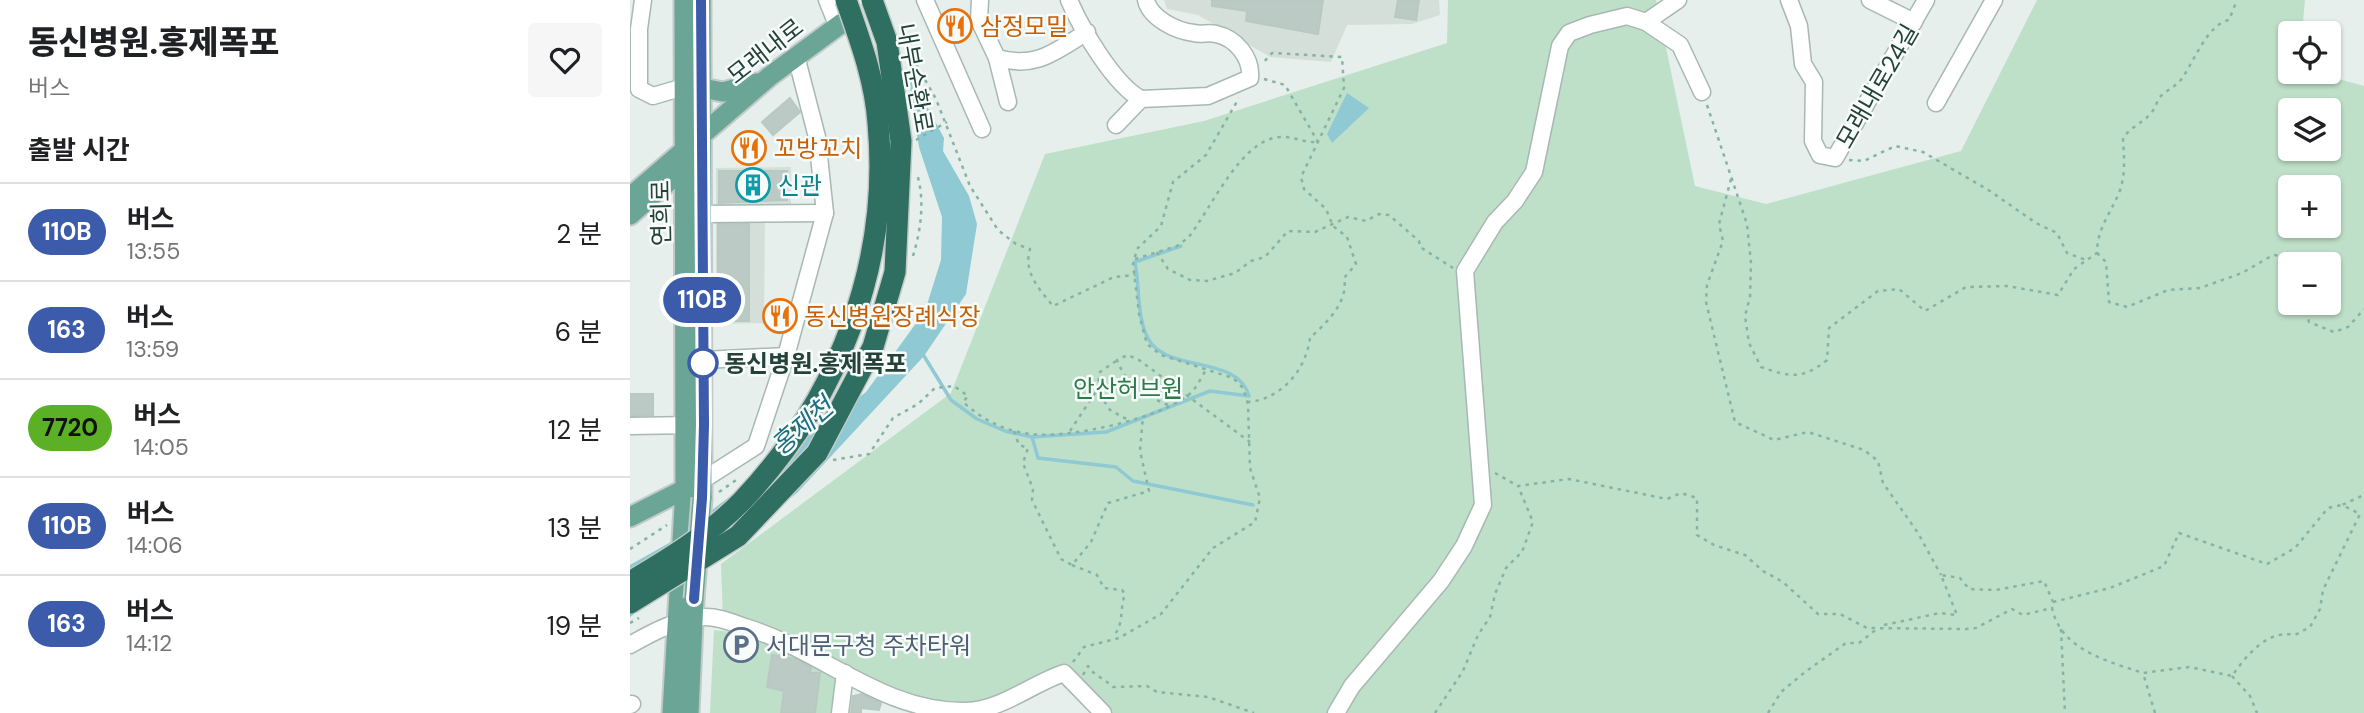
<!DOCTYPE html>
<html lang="ko">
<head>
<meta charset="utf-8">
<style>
	body { margin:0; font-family:"DM Sans","Noto Sans KR",sans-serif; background:#f6f6f6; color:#202124; height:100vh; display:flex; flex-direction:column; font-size:26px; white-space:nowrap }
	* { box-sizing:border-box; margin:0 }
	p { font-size:23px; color:#757577 }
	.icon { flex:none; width:38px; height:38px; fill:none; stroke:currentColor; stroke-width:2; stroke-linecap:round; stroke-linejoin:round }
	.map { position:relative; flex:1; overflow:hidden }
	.drawer { display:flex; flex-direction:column; background:#fff; width:630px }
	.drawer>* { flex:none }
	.badge { padding:0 14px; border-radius:23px; font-size:24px; line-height:46px }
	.fabs { position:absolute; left:1648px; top:21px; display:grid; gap:14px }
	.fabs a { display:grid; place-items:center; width:63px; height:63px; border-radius:7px; background:#fff; box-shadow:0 2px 5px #0004; font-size:35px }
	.map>.badge { position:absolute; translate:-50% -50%; box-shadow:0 0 0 4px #fff }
	h2 { padding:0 28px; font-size:26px; line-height:63px }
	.round { display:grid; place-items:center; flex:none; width:74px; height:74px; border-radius:7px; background:#f6f6f6 }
	.overview { display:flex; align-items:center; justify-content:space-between; height:119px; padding:0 28px }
	h1 { font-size:33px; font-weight:800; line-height:52px }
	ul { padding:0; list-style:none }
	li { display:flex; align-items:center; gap:21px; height:98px; padding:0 28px; border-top:2px solid #e0e0e0 }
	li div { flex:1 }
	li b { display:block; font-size:26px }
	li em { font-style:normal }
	li .badge { min-width:77px; font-weight:700; text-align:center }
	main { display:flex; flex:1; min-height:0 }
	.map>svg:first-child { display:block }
</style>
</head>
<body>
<main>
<section class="drawer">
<div class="overview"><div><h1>동신병원.홍제폭포</h1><p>버스</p></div><a class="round"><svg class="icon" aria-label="heart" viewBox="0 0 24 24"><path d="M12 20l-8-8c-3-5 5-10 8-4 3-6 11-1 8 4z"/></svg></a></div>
<h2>출발 시간</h2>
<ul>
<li><span class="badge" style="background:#3d5bab;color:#fff">110B</span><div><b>버스</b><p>13:55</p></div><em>2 분</em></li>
<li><span class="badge" style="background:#3d5bab;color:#fff">163</span><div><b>버스</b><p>13:59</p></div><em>6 분</em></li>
<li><span class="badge" style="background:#5bb025;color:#111">7720</span><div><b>버스</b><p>14:05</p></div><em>12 분</em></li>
<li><span class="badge" style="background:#3d5bab;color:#fff">110B</span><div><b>버스</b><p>14:06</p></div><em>13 분</em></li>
<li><span class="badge" style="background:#3d5bab;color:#fff">163</span><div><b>버스</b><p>14:12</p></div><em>19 분</em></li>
</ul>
</section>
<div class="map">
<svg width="1734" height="713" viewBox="0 0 1734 713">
	<rect width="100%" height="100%" fill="#e6efeb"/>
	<g fill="#d4dfda">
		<polygon points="534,0 809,0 810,15 782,24 717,25 701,62 640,57 568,15 537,9"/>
		<polygon points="161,167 161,215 135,216 134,323 86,324 86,168"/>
	</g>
	<g fill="#bfe0c8" fill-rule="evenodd">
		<path d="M818 0H1026L1065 186 1136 204 1331 151 1407 0H1675L1672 33H1661V72H1683L1734 86V713H474L434 673 363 707 313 709 93 620 91 564 321 393 415 154 574 121 817 43ZM1661 110H1699V149H1661ZM1661 187H1699V226H1661ZM1661 264H1699V303H1661Z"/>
		<path d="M84 630C132 634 171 656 211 680L205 713H80Z"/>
	</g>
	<g fill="#8ec9d4">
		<polygon points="276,67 314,138 313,151 339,196 347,224 336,294 294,356 167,493 0,617 0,565 39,543 236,392 295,311 311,260 312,217 289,147"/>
		<polygon points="717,93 739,108 702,143 697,134"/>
	</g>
	<polygon fill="#e6efeb" points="218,0 252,0 276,58 290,161"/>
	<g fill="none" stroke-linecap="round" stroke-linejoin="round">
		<g stroke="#8ec9d4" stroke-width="3.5">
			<path d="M294 356 321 400 347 419 375 431 402 437 476 432 580 391 619 396C608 356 543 372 521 343 506 323 510 286 505 262L551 246"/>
			<polyline points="402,437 408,458 486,467 503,481 623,505"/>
		</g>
	</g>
	<g fill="#bbcac4" stroke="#b8c9c2" stroke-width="2">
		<polygon points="582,0 693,0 688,34 616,21 617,11 582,6"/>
		<polygon points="768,0 789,0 786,20 765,17"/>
		<polygon points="160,98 170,112 143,135 132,122"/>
		<polygon points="89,171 157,171 157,200 89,203"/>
		<rect x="88" y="224" width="31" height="97"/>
		<polygon points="0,394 23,394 23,415 0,416"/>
		<polygon points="100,635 126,642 122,655 96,647"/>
		<polygon points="142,655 165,659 181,667 180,673 190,673 185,713 151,713 154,691 137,687"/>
		<polygon points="232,694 251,703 249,710 231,708 231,713 221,713 223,696"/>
	</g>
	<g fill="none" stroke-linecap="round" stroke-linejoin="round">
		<g stroke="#a8b8b2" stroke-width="19">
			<g id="minor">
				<polyline points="13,0 9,29 9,89 23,96 47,89 64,88"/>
				<polyline points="197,0 208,27"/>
				<polyline points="295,0 352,129"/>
				<path d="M350 0 349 20 367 58C406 69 424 52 457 32"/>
				<path d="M439 0C451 28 484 85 511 99"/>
				<polyline points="1159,0 1169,26 1173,64 1184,82 1183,141 1190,155 1205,158 1296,0"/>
				<polyline points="1240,0 1284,22"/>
				<polyline points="1016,22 1048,0"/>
				<polyline points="367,58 378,102"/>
				<polyline points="1306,103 1364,0"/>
				<path d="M486 125 511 99 578 96 620 78C622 58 606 38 586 34 579 32 571 35 564 33 546 31 520 18 516 0"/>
				<polyline points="72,214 195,213"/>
				<polyline points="73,360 156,356"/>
				<polyline points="0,426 64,425"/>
				<polyline points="73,480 126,446 156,356 195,213 187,137 166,56"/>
				<path d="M0 645C21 633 49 618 74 617 87 616 103 623 115 627 192 650 253 713 336 711 372 710 401 684 434 673L473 713"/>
				<polyline points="0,705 2,704"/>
				<polyline points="210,713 215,673"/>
				<polyline points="706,713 722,686 811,581 834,546 853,505 835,271 865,222 885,201 904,172 930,46 939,33 960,25 997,16 1016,22 1050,45 1072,92"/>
			</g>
		</g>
		<g stroke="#c2cac8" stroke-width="23">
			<g id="major">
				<polyline points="71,0 72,498"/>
				<polyline points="72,88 93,92 127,83"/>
				<polyline points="0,197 140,76 212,23"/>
				<polyline points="0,215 60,163"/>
				<polyline points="0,517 61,486"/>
				<polyline points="42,713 55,489 54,0"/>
				<polyline points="59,713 64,599"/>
			</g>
		</g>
		<g stroke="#86b3a5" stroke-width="2.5" stroke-dasharray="3.5 5" stroke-linecap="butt">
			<path d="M274 43 306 99 340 186 368 230 386 244 400 249C393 272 409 289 423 306L484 277 505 275"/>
			<polyline points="634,79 655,85 688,142"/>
			<path d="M1077 105 1117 224 1121 263 1120 297 1115 316 1119 343 1131 367C1160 377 1172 380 1197 360L1199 328 1248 291 1269 289 1295 311 1336 287 1377 286 1428 295 1444 269 1467 253C1467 229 1480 214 1489 193 1496 175 1494 157 1493 138 1503 125 1513 123 1521 113 1526 108 1527 99 1532 95 1540 88 1547 86 1553 77 1565 59 1578 24 1599 20L1607 0"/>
			<polyline points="286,140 317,122"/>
			<polyline points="1219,160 1234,161 1265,146 1293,152 1360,191 1406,223 1427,233 1437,253 1456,260"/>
			<polyline points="1101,179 1089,224 1093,241 1077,285 1076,302 1105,422 1144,440 1178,432 1234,450 1248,461 1253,483 1288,533 1311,575"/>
			<polyline points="527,252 538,269 560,280 577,281 605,273 621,261 635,257 658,231 685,232 718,217 736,221 749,214 759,215 789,241 790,247 823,268"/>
			<polyline points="1467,253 1476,262 1479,302 1497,307 1538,290 1570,288 1612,273 1643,255 1653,256 1663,264"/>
			<path d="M283 256C291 230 295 200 287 174"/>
			<path d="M505 259 547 246 558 238C581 209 611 139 650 137 663 136 674 143 688 142"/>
			<polyline points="1674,303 1679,322 1704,332 1718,327 1734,309"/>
			<polyline points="486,361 470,372 467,390 480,410 500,421"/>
			<path d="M617 402C651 400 676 370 680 338 696 323 719 302 714 278L726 264 717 237 703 226 696 209 674 189 671 177 714 88 712 57 642 53 632 64"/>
			<path d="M538 405C513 394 497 386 487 360L498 355 509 360 620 442"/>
			<polyline points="384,431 389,445 398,448 393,463 403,489 402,500 431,559 442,565 461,542 478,503 519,491 510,451 513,416"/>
			<polyline points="440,431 467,390"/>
			<path d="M203 460 239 454 263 418 288 404 305 388 324 386 338 396 333 402C353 420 374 431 401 434 438 439 527 419 557 396 565 391 571 378 576 370"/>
			<path d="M865 473 888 486 939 479 1037 499 1051 493 1067 498V535L1084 545 1115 555 1133 571 1153 582 1188 614H1210L1237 628 1336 629 1346 628 1382 609 1393 615 1422 608C1431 650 1477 661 1513 673"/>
			<polyline points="89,492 109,478"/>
			<polyline points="0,549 37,525"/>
			<path d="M442 565 467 575 474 588 492 590 495 594C489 610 495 622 483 637"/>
			<polyline points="1423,602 1480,588 1534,566 1549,533 1637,564 1665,548 1698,508 1712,505"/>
			<polyline points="0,623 9,618"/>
			<polyline points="1254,625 1310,613 1327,615 1311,575 1330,578 1339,589 1366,590 1414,581 1423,602 1422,608"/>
			<polyline points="1431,629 1435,713"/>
			<polyline points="443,662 454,647 489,638 531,614 583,548 625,522 630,498 620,468 618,404 613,388 603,378 531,355 517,344 509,314 503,264 507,249 531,226 543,182 576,155 609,98"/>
			<path d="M453 675 458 666C464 676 474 678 483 687L517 686 527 692 578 697 624 713"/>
			<polyline points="1602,676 1620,696 1627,713"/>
			<polyline points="805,713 833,671 848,635 860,617 865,594 876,568 892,552 903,522 888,486"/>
			<polyline points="1138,713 1151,692 1175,672 1216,643 1229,643 1248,628"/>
			<path d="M1525 713 1513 673 1559 667 1602 676C1616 656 1637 629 1665 635L1680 627 1690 609 1693 590 1730 514 1712 505 1734 495"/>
		</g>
		<use href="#minor" stroke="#fff" stroke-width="16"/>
		<use href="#major" stroke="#6aa596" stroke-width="19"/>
		<g stroke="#c2cac8" stroke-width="23" stroke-linecap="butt">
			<polyline id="major-bridge" points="64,599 72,498"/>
		</g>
		<g stroke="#c2cac8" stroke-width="24" stroke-linecap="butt">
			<g id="highway-bridge">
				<path d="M0 582C39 559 80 534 112 501 208 400 261 264 248 123 245 80 230 40 216 0"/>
				<polyline points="0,603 108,536 187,453 243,347 265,272 271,141 257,42 242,0"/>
			</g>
		</g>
		<use href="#major-bridge" stroke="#6aa596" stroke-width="19"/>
		<use href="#highway-bridge" stroke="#2f6f62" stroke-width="21"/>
	</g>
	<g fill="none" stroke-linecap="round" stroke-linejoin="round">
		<g stroke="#fff" stroke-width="16">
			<polyline id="line" points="64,599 72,498 74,425 71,0"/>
		</g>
		<use href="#line" stroke="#3d5bab" stroke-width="10"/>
	</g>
	<defs>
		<g id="restaurant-ring" transform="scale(1.75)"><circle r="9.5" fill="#f7fbf9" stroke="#e8710a" stroke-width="1.5"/><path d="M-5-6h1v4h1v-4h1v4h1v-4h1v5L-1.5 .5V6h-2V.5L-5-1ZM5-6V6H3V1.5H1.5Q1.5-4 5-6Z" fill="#e8710a"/></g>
		<g id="building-ring" transform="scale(1.75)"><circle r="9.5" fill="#f7fbf9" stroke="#0f9aa8" stroke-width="1.5"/><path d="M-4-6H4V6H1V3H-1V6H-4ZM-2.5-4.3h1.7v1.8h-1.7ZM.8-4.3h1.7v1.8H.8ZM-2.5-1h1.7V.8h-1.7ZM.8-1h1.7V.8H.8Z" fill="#0f9aa8"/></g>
		<g id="parking-ring" transform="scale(1.75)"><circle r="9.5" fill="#f7fbf9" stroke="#5c6f8a" stroke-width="1.5"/><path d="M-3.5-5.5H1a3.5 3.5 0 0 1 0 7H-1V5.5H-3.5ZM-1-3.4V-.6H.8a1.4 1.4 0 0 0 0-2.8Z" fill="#5c6f8a"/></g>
	</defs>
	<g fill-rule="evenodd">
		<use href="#restaurant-ring" x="325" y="26"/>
		<use href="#restaurant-ring" x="119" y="148"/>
		<use href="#building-ring" x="123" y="185"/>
		<use href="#restaurant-ring" x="150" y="316"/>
		<use href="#parking-ring" x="111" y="645"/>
	</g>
	<circle fill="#fff" stroke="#3d5bab" stroke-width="3.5" cx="73" cy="363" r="14"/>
	<g text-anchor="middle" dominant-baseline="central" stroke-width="5" stroke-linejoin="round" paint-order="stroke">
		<g font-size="24" fill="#c56008" stroke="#f7fbf9" text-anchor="start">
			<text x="350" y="26">삼정모밀</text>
			<text x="144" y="148">꼬방꼬치</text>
			<text x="174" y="316">동신병원장례식장</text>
		</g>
		<g font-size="24" fill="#24423a" stroke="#f7fbf9">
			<text transform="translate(135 51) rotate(-38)">모래내로</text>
			<text transform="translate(285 78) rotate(80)">내부순환로</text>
			<text transform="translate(1247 86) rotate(-60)">모래내로24길</text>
			<text transform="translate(31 213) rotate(-91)">연희로</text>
		</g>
		<g font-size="24" fill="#0d838f" stroke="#f7fbf9" text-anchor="start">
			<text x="148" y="185">신관</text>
		</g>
		<g font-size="24" font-weight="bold" fill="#24423a" stroke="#f7fbf9" text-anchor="start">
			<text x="94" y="363">동신병원.홍제폭포</text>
		</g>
		<g font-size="24" fill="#2d7a4b" stroke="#f7fbf9">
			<text x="498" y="388">안산허브원</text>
		</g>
		<g font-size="24" fill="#4e5e75" stroke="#f7fbf9" text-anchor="start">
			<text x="136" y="645">서대문구청 주차타워</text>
		</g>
		<g font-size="26" font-style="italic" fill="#1c6f80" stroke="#f7fbf9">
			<text transform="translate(172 426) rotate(-41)">홍제천</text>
		</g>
	</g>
</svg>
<div class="fabs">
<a><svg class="icon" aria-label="locate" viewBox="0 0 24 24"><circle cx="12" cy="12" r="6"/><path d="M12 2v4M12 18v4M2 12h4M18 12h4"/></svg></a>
<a><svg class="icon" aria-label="layers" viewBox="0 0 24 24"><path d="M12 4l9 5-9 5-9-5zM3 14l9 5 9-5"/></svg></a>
<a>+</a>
<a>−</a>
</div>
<b class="badge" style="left:72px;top:300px;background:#3d5bab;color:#fff">110B</b>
</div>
</main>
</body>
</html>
